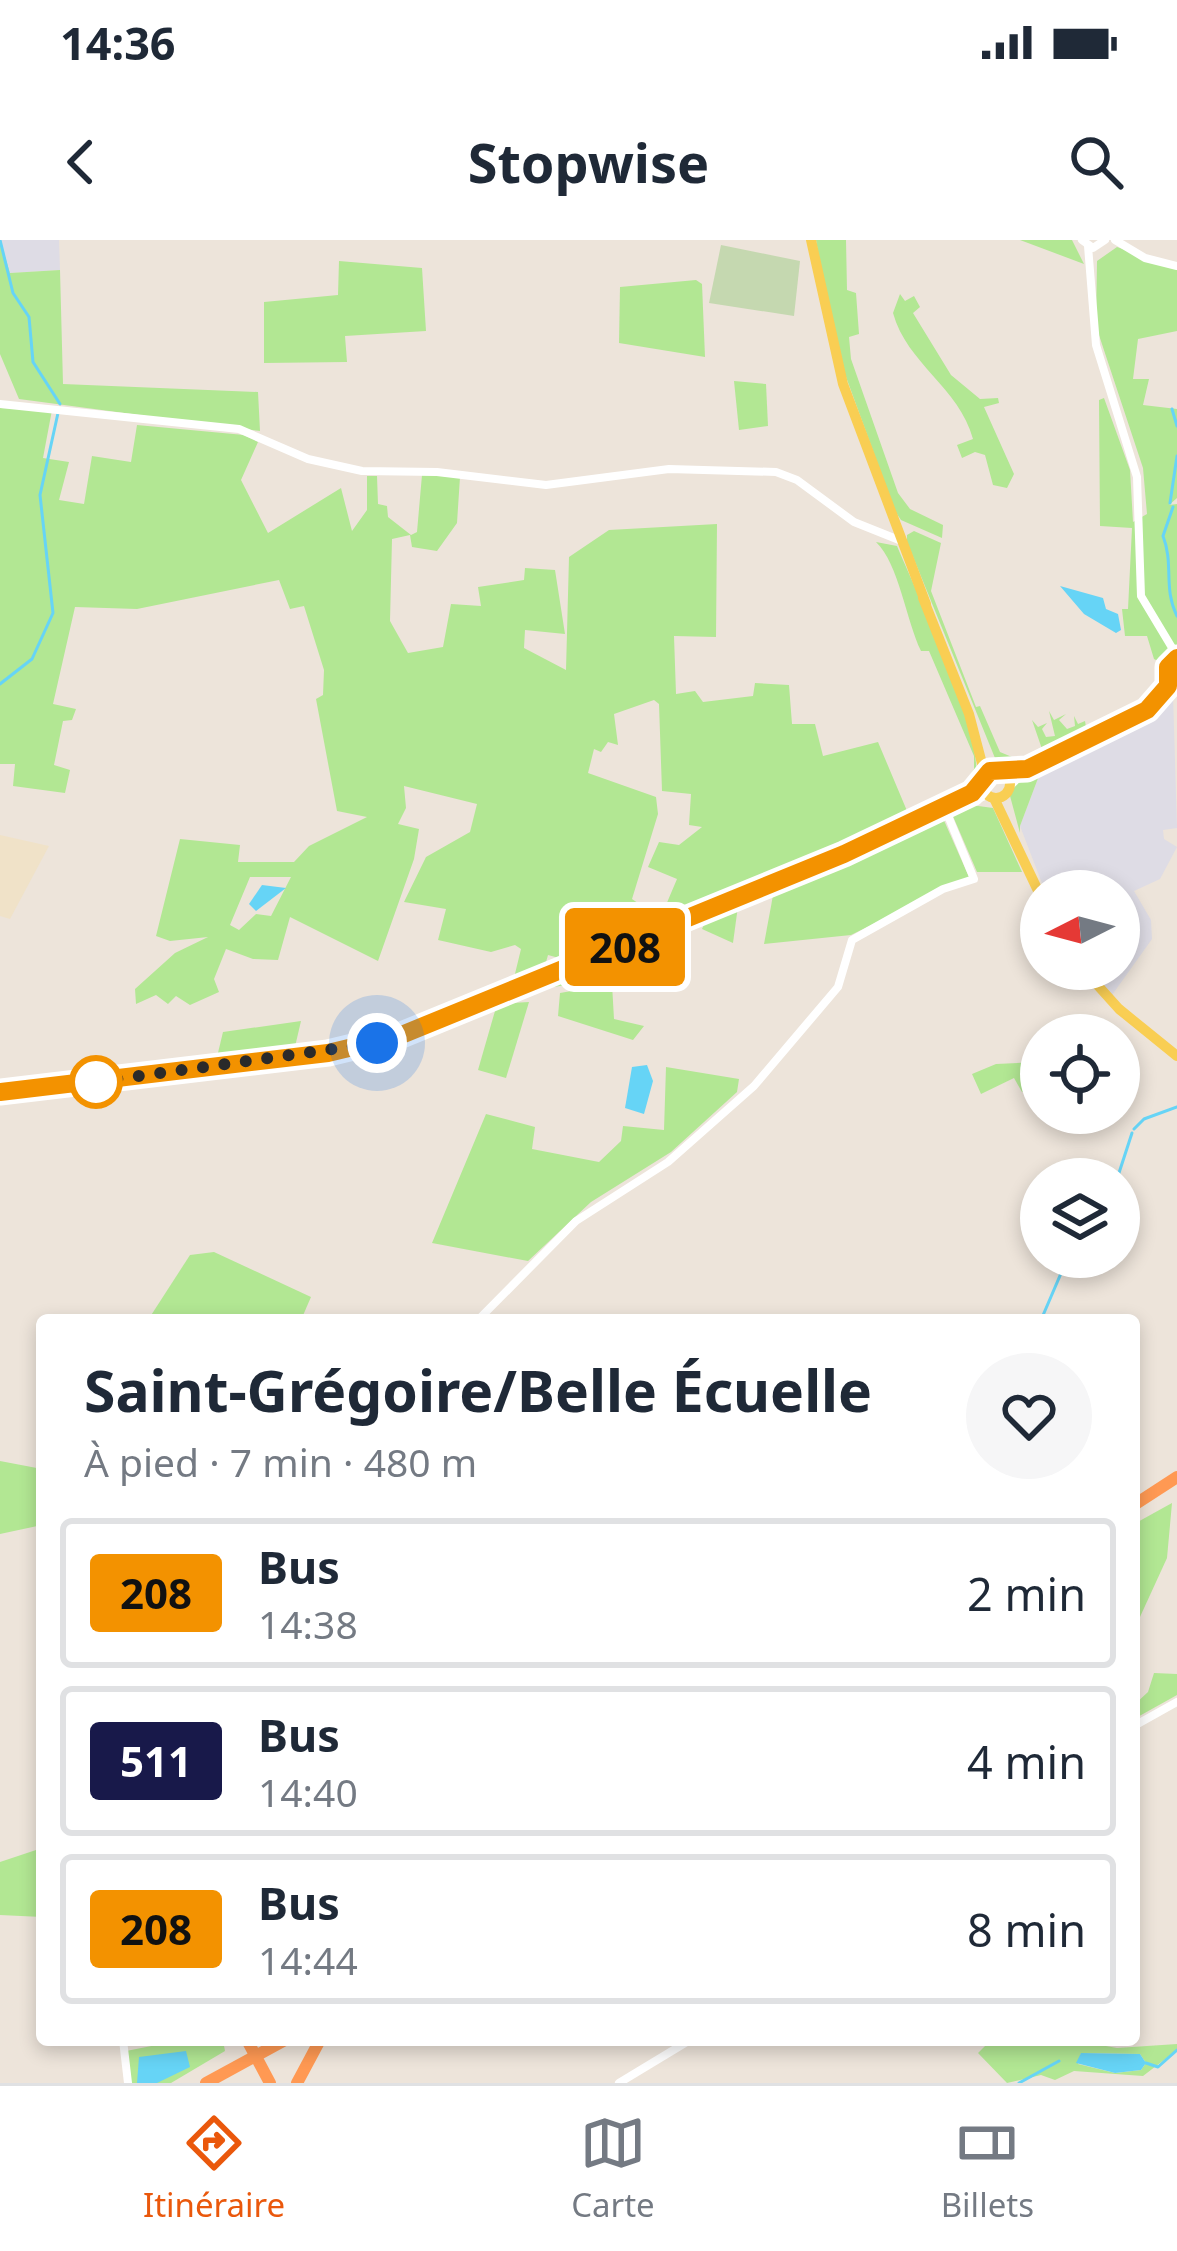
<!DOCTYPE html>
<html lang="fr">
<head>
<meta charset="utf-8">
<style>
	body { margin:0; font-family:"Noto Sans",sans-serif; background:#f6f6f7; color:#1f2937; height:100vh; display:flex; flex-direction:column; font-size:45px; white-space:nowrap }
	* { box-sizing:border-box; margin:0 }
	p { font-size:39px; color:#747a83 }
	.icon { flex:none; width:66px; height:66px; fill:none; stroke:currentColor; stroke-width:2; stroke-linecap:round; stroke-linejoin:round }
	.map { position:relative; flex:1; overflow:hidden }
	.sheet { position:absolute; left:36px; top:1074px; width:1104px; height:732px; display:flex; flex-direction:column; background:#fff; border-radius:12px; box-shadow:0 6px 18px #0003 }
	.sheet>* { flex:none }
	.badge { padding:0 24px; border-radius:9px; font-size:42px; line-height:78px }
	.needle { width:78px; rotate:264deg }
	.controls { position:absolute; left:1020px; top:630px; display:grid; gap:24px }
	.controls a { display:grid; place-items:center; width:120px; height:120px; border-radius:50%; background:#fff; box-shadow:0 6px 18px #0003; font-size:60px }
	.you { position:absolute; width:60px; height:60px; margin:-30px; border:9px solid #fff; border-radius:50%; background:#1a73e8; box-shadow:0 0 0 18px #1a73e833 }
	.map>.badge { position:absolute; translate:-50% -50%; box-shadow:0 0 0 6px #fff }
	.round { display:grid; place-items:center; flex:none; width:126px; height:126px; border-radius:63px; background:#f6f6f7 }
	.summary { display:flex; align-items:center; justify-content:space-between; height:204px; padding:0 48px }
	h1 { font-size:57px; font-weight:700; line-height:90px }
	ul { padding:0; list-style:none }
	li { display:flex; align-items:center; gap:36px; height:150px; margin:0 24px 18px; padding:0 24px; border:6px solid #e0e1e3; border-radius:12px }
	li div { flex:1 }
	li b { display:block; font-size:45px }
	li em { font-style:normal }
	li .badge { min-width:132px; font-weight:700; text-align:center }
	.status { display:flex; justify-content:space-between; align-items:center; height:84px; padding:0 60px; background:#fff; direction:ltr }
	.status svg { height:33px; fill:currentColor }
	header { display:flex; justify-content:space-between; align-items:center; height:156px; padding:0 48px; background:#fff; font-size:54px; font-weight:700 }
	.tabs { display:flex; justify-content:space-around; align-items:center; height:168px; border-top:3px solid #e0e1e3; background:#fff; font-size:33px; color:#747a83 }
	.tabs a { display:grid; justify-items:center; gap:6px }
	.tabs .current { color:#ea580c }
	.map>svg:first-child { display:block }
</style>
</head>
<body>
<div class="status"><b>14:36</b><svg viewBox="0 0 49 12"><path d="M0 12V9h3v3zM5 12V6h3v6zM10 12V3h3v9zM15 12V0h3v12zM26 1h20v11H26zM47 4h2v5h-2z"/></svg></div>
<header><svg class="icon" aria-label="back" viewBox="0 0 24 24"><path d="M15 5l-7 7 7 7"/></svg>Stopwise<svg class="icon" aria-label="search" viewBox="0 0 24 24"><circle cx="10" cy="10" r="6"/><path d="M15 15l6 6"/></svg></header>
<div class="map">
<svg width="1177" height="1843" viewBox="0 0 1177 1843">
	<rect width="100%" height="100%" fill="#ede4da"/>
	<g fill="#dedce5">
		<polygon points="1,0 59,0 60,30 9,33"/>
		<polygon points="1173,454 1177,588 1163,590 1164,599 1177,607 1160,639 1134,651 1151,680 1152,699 1112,755 1091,729 1119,729 1119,651 1045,651 1020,586 1043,525 1151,473"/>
	</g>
	<polygon fill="#f0e2c8" points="0,595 49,606 10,679 0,676"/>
	<g fill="#b2e793" fill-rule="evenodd">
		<polygon points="0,0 10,33 60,30 63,144 258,152 260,191 19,159 0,114"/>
		<polygon points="816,0 846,0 847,50 856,53 859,94 849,97 851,119 898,253 910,269 943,285 942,298 901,280 895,271 834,104"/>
		<polygon points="1020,0 1072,0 1084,24"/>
		<polygon points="1117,7 1177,28 1177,91 1138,99 1133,139 1149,139 1143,165 1177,169 1177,258 1169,265 1177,264 1177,408 1164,413 1162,423 1154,419 1147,396 1125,396 1122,369 1128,369 1132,288 1100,286 1099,160 1104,158 1130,230 1133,282 1147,274 1143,228 1096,86 1097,21"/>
		<polygon points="339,21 422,28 426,91 345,96 347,122 264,123 264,62 338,55"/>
		<polygon points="696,40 702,44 705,117 619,103 620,47"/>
		<path d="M900 54 905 61 914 56 920 67 913 73 951 135 980 159 998 158 999 163 984 167 1014 234 1007 248 993 245 985 215 975 212 962 218 957 205 973 199C959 147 907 124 893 73Z"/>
		<polygon points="734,141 766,144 768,186 739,190"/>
		<path d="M0 168 52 170 43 218 69 222 59 260 84 264 92 216 131 222 137 185 244 195 258 202 241 240 268 293 341 248 352 291 367 270V236H377L378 264 387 266 388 277 411 295 417 292 422 235 460 237 457 283 437 311 412 307 410 295 392 299 390 381 408 413 443 407 451 364 481 366 478 347 524 340 525 328 555 330 565 394 525 390 524 408 566 430 569 317 609 290 717 284 716 397 674 396 676 454 695 451 703 462 753 456 755 443 789 445 792 484H815L823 516 878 502 910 578 693 674 663 672 677 639 648 627 659 602 679 605 702 587 689 585 691 554 662 551 659 464 654 460 614 474 618 505 608 502 601 512 594 509 588 533 656 557 658 574 632 659 661 679 655 689 570 721 548 715 543 733 513 742 521 709 515 705 491 712 438 700 446 669 404 662 426 617 470 592 477 564 404 546 406 568 398 584 419 589 414 619 378 721 290 677 278 720 253 719 226 709 214 739 219 752 190 765 176 756 168 764 156 755 136 764 135 749 175 713 208 697 170 701 156 696 180 599 240 605 238 622H294L309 606 367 577 337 571 316 459 323 455 324 430 304 366 290 369 279 340 137 369 75 367 53 464 76 469 72 480 63 481 54 525 70 530 65 553 13 546 15 524H0ZM250 637H291L271 676 256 674 239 690 230 685Z"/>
		<polygon points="914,291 941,303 931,351 976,467 980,466 1000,512 1019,520 1042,509 1032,480 1038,487 1047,483 1042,489 1046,497 1055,496 1049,471 1054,480 1066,474 1059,480 1067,489 1075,486 1074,476 1078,484 1085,481 1087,493 1022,526 997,523 907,302 907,295"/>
		<path d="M876 302 897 306C915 349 991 509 974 544L959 553 974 529V516L929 411H921C906 380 899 324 876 302Z"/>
		<polygon points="1043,525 1020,586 1020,593 1010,556 1018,540"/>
		<polygon points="971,565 993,568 1022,632 977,632 952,574"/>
		<polygon points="942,576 969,637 851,695 764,704 774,650"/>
		<polygon points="738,666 733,703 702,689 707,678"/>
		<polygon points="589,726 613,737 554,747 548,743"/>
		<polygon points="612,744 614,779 644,786 633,800 558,776 560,753"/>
		<polygon points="529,762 506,838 478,830 497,764"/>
		<polygon points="301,781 294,811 216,821 223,792"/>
		<polygon points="1037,822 1035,849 1022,852 1014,838 981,854 972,834 996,824"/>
		<polygon points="666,827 739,839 737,852 671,912 591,962 528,1021 432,1003 486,874 535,887 532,909 599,922 621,901 623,886 664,890"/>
		<polygon points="214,1012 311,1057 301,1080 148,1080 190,1015"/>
		<polygon points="0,1221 42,1229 42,1285 0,1294"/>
		<polygon points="1172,1263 1167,1318 1134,1390 1134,1284"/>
		<polygon points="1154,1433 1177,1434 1177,1455 1134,1479 1134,1465 1148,1452"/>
		<polygon points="42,1608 42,1677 0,1675 0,1622"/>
		<polygon points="182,1800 223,1800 225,1811 171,1843 130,1843 126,1811"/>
		<path d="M991 1800H1073L1117 1808 1177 1804V1810L1143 1836 1074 1831 1055 1840 1041 1835 1007 1843 978 1813ZM1081 1813 1140 1814 1146 1823 1141 1830 1115 1833 1078 1824Z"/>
	</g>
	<polygon fill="#c5d8b0" points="721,5 800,21 794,76 709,63"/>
	<g fill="#66d4f6">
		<polygon points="1060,346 1103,358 1106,369 1118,374 1121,390 1116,393 1084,374"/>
		<polygon points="262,645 286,648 256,671 249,664"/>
		<polygon points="647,825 653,841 644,874 625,868 632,827"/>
		<polygon points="186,1811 190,1827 157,1843 137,1843 139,1817"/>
		<polygon points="1081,1813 1140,1814 1146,1823 1141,1830 1115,1833 1076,1823"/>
	</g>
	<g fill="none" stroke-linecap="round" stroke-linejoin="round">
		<g stroke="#66d4f6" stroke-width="3">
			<polyline points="0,0 13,53 29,77 33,122 60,164"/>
			<polyline points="1172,169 1177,186"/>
			<polyline points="1170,263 1177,216"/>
			<path d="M1173 267 1163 296C1174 324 1163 348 1177 376"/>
			<polyline points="0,444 32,419 53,373 40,255 58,173"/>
			<polyline points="1134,889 1144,879 1177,867"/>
			<polyline points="1117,939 1132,893"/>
			<polyline points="1041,1080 1068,1017"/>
			<polyline points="1146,1823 1158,1827 1177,1810"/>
			<polyline points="1019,1843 1059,1821"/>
		</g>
		<g stroke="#fff" stroke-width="8">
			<polyline points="1082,0 1093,8 1105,0"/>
			<polyline points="1115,0 1145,18 1177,26"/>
			<polyline points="1088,6 1096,105 1137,237 1141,356 1177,416"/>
			<polyline points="0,164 239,189 308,219 362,231 437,232 546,245 669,229 776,232 797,240 854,282 899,300"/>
			<polyline points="1156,460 1168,446 1169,424 1177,418"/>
			<polyline points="1005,532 1026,529"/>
			<polyline points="1011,545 1027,529 1160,464 1177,447"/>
			<polyline points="964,557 982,543"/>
			<polyline points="0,852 377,803 683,684 987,555"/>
			<polyline points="478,1080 576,981 668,922 754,846 838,747 852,700 943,649 974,639 944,566"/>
			<polyline points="1134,1486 1177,1462"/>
			<polyline points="123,1800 128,1843"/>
			<polyline points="619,1843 690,1800"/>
		</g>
		<g stroke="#f9ce53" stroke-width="10">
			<polyline points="811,0 843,144 926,364"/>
			<polyline points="923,358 969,474 985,535"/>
			<circle cx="996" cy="544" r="14"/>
			<polyline points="994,558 1041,657"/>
			<polyline points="1083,729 1119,769 1177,816"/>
		</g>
		<g stroke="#ff9953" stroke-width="12">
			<polyline points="1134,1265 1177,1237"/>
			<polyline points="247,1800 270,1843"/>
			<polyline points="206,1843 285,1800"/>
			<polyline points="297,1843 320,1800"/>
		</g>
	</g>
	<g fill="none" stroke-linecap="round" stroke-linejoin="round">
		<g stroke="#fff" stroke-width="27">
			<polyline id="line" points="0,852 328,813 399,796 844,614 972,553 990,531 1027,529 1147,470 1168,446 1168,427 1177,418"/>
		</g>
		<use href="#line" stroke="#f39200" stroke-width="18"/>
		<polyline stroke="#2a2a2a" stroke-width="12" stroke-dasharray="0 21.6" points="96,842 377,803"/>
	</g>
	<circle fill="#fff" stroke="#f39200" stroke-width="6" cx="96" cy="842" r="24"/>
</svg>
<div class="controls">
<a><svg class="needle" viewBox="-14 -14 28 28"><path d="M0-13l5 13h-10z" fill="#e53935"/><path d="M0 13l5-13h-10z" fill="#747a83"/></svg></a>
<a><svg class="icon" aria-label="locate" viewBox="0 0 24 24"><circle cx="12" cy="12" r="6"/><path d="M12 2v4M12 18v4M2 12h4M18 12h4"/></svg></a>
<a><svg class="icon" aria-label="layers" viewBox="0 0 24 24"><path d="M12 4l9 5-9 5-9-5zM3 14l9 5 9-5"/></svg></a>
</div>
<div class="you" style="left:377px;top:803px"></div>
<b class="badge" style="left:625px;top:707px;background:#f39200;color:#111">208</b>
<section class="sheet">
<div class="summary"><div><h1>Saint-Grégoire/Belle Écuelle</h1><p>À pied · 7 min · 480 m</p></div><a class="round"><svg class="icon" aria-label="heart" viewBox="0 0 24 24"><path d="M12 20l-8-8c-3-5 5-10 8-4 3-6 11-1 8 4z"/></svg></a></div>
<ul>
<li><span class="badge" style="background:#f39200;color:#111">208</span><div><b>Bus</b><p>14:38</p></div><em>2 min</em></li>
<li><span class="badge" style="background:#18194a;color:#fff">511</span><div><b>Bus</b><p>14:40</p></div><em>4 min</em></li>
<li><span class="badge" style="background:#f39200;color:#111">208</span><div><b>Bus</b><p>14:44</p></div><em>8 min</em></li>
</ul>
</section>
</div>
<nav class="tabs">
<a class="current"><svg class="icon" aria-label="directions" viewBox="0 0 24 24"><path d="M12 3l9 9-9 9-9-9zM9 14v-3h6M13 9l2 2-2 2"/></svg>Itinéraire</a>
<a><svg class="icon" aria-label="map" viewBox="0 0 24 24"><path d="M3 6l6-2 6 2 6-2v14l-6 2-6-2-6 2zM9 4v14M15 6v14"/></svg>Carte</a>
<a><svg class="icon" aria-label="tickets" viewBox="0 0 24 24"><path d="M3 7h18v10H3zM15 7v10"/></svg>Billets</a>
</nav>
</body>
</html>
